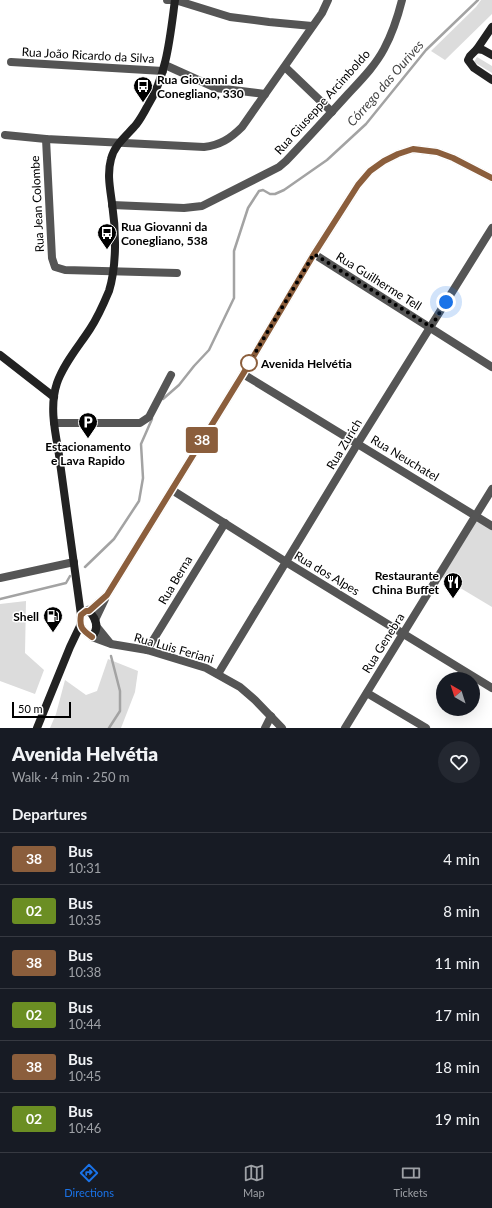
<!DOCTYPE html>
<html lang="en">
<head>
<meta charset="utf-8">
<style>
	body { margin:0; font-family:Lato,sans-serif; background:#242831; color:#f1f3f6; height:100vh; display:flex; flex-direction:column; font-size:15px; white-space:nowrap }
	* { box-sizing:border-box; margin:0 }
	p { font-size:13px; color:#9ea1a6 }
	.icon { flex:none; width:22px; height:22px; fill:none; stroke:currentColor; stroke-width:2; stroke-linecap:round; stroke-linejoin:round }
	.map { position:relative; height:728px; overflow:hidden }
	.side { display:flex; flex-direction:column; background:#171b24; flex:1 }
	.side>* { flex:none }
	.badge { padding:0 8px; border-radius:3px; font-size:14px; line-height:26px }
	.needle { width:26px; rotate:321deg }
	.controls { position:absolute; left:436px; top:672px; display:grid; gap:8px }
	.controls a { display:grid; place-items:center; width:44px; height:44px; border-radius:50%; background:#171b24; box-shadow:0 4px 16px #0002; font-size:20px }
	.scale { position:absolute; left:12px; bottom:10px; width:59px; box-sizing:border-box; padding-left:4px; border:2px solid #000; border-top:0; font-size:11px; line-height:14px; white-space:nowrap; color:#000; -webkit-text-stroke:3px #fff; paint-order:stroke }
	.you { position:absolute; width:20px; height:20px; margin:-10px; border:3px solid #fff; border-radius:50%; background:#1a73e8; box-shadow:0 0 0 6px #1a73e833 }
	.map>.badge { position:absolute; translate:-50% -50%; box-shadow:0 0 0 2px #fff }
	h2 { padding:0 12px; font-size:15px; line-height:36px }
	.round { display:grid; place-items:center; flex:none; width:42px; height:42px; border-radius:21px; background:#242831 }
	.headline { display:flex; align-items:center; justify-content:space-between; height:68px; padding:0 12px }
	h1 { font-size:19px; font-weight:800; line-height:30px }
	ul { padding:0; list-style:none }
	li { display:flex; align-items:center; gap:12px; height:52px; padding:0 12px; border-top:1px solid #363941 }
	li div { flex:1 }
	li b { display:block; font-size:15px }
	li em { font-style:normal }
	li .badge { min-width:44px; font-weight:700; text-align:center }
	.menu { display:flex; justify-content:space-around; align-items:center; height:56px; border-top:1px solid #363941; background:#171b24; font-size:11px; color:#9ea1a6 }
	.menu a { display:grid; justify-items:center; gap:2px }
	.menu .selected { color:#1a73e8 }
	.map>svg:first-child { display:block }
</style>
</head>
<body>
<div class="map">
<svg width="492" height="728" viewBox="0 0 492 728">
	<rect width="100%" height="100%" fill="#fff"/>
	<g fill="#dcdcdc">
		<polygon points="481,0 492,0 492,14 445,60 431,51 476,7"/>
		<polygon points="477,57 492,66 492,73 474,62"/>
		<polygon points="477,520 492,529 492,607 442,577"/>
		<polygon points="26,601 25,653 44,670 35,694 0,681 0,604"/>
		<polygon points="108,659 138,671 135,692 121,728 50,728 56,714 65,680 86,695 97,691"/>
	</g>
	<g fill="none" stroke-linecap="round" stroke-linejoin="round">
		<g stroke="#a3a3a3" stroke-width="2.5">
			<polyline points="163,399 179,385 194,366 209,350 234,298 234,251 248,208 259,191 263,190 270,194 275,194 284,190 327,160 366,124 426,50 478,0"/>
			<polyline points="85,567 114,539 139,501 143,478 141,444 152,419"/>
			<polyline points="0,599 66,583 70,576"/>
			<polyline points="109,728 120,711 120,691 111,656"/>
		</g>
		<g stroke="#555" stroke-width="8">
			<polyline points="167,0 175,0 230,17 269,22 312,26"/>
			<polyline points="11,62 163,71"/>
			<polyline points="165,65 216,88 265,94"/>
			<polyline points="285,67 332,112"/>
			<path d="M5 135 46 139 204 147C220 145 230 139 242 127L322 13 328 0"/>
			<polyline points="46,139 52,258 55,267 65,270 177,273"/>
			<path d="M112 205 184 208 202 206 279 167 286 161C307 139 328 116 348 94 361 80 375 66 384 49 392 34 398 16 402 0"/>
			<polyline points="314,254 492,367"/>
			<polyline points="243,374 492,526"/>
			<polyline points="54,423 140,423 149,417 171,375"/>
			<polyline points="172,490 286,562 492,688"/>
			<polyline points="0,578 74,562"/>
			<polyline points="89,611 107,595 243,374 314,254 358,185 370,171 384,161 398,154 413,149 437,152 453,158 492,178"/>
			<polyline points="95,620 105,599"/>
			<polyline points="97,627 110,643"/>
			<polyline points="92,637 111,644 147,650 206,668 240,687 255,700 282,728"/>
			<polyline points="147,650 225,523"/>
			<polyline points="218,674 358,443 492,228"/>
			<polyline points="367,693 426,728"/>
			<polyline points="265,728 271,716"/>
			<polyline points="345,728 492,489"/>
		</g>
		<g stroke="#222" stroke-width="8">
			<polyline points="477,49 492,27"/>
			<polyline points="492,55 483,50 477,49 470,56 468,60 474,68 492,80"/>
			<polyline points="0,355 54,397"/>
			<path d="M88 610C96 618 100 627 92 637 82 630 79 627 81 615Z"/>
			<path d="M81 615 58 448C54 427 50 404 57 383 64 363 79 346 90 329 98 317 104 303 109 291 117 265 116 230 112 203 110 188 107 174 111 159 114 146 125 137 134 127 139 122 143 114 147 107 167 75 170 37 175 0"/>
			<polyline points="37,728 70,647 80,626"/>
		</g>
	</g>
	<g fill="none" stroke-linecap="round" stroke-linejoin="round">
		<g stroke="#fff" stroke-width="9">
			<path id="line" d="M92 637C82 630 79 627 81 615L86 611H89L107 595 243 374 314 254 358 185 370 171 384 161 398 154 413 149 437 152 453 158 492 178"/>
		</g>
		<use href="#line" stroke="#8b5e3c" stroke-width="6"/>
		<polyline stroke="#000" stroke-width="4" stroke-dasharray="0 7.2" points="249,363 314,254 431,327 446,302"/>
	</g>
	<defs>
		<g id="bus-pin" transform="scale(1)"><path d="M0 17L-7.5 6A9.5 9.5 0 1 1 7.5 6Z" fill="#000" stroke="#fff"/><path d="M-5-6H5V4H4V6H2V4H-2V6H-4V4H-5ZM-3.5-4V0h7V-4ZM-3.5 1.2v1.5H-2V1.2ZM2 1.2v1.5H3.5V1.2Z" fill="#fff"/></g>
		<g id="parking-pin" transform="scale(1)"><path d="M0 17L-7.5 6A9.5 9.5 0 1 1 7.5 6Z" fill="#000" stroke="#fff"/><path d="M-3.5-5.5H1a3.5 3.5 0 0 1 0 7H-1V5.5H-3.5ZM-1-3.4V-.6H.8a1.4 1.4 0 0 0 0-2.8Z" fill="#fff"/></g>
		<g id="restaurant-pin" transform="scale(1)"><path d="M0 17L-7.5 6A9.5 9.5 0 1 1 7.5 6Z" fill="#000" stroke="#fff"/><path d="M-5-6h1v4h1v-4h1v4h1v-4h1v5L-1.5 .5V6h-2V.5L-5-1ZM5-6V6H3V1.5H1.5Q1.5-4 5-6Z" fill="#fff"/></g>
		<g id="fuel-pin" transform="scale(1)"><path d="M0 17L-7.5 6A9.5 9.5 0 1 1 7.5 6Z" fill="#000" stroke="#fff"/><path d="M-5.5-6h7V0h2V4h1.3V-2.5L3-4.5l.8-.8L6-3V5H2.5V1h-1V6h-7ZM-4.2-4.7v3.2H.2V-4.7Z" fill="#fff"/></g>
	</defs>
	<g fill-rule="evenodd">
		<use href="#bus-pin" x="143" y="86"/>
		<use href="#bus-pin" x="107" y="233"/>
		<use href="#parking-pin" x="88" y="422"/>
		<use href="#restaurant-pin" x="453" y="582"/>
		<use href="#fuel-pin" x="53" y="616"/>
	</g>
	<circle fill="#fff" stroke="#8b5e3c" stroke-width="2" cx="249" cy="363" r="8"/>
	<g text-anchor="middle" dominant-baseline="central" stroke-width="3" stroke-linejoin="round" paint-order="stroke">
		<g font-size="12" fill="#000" stroke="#fff">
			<text transform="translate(88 55) rotate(3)">Rua João Ricardo da Silva</text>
			<text transform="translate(322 102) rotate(-48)">Rua Giuseppe Arcimboldo</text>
			<text transform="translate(37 204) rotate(-93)">Rua Jean Colombe</text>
			<text transform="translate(379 281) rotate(32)">Rua Guilherme Tell</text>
			<text transform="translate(344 444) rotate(-59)">Rua Zurich</text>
			<text transform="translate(405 458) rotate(31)">Rua Neuchatel</text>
			<text transform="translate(327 573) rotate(31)">Rua dos Alpes</text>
			<text transform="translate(175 580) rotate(-59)">Rua Berna</text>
			<text transform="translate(383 643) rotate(-58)">Rua Genebra</text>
			<text transform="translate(174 648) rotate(16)">Rua Luis Feriani</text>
		</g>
		<g font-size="12" font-weight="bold" fill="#000" stroke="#fff" text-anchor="start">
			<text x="157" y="79">Rua Giovanni da<tspan x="157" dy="14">Conegliano, 330</tspan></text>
			<text x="121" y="226">Rua Giovanni da<tspan x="121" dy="14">Conegliano, 538</tspan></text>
			<text x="88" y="446" text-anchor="middle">Estacionamento<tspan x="88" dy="14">e Lava Rapido</tspan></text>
			<text x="439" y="575" text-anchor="end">Restaurante<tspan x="439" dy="14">China Buffet</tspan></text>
			<text x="39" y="616" text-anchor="end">Shell</text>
		</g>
		<g font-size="12" font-weight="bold" fill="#000" stroke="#fff" text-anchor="start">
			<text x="261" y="363">Avenida Helvétia</text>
		</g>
		<g font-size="13" font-style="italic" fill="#444" stroke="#fff">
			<text transform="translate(385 83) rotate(-49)">Córrego das Ourives</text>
		</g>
	</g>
</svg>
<div class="controls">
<a><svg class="needle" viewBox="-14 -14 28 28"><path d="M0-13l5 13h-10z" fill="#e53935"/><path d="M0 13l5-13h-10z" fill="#9ea1a6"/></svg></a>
</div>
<div class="scale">50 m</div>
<div class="you" style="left:446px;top:302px"></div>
<b class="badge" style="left:202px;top:440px;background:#8b5e3c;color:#fff">38</b>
</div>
<section class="side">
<div class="headline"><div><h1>Avenida Helvétia</h1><p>Walk · 4 min · 250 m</p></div><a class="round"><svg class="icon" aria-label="heart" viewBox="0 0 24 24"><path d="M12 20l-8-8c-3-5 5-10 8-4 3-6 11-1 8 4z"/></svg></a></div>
<h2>Departures</h2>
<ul>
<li><span class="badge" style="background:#8b5e3c;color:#fff">38</span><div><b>Bus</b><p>10:31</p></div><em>4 min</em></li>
<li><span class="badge" style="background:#6b8e23;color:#fff">02</span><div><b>Bus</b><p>10:35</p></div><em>8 min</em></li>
<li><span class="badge" style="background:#8b5e3c;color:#fff">38</span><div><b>Bus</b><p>10:38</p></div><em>11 min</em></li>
<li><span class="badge" style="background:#6b8e23;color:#fff">02</span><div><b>Bus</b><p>10:44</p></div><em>17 min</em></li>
<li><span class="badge" style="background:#8b5e3c;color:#fff">38</span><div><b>Bus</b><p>10:45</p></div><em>18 min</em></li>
<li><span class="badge" style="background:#6b8e23;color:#fff">02</span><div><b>Bus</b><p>10:46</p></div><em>19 min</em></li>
</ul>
</section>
<nav class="menu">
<a class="selected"><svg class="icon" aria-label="directions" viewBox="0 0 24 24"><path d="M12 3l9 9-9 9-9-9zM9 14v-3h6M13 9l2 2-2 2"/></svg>Directions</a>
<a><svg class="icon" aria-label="map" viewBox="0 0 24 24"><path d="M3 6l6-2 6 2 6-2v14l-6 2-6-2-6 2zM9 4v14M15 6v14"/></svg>Map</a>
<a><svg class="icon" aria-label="tickets" viewBox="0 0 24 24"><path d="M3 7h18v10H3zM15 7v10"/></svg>Tickets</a>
</nav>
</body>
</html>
